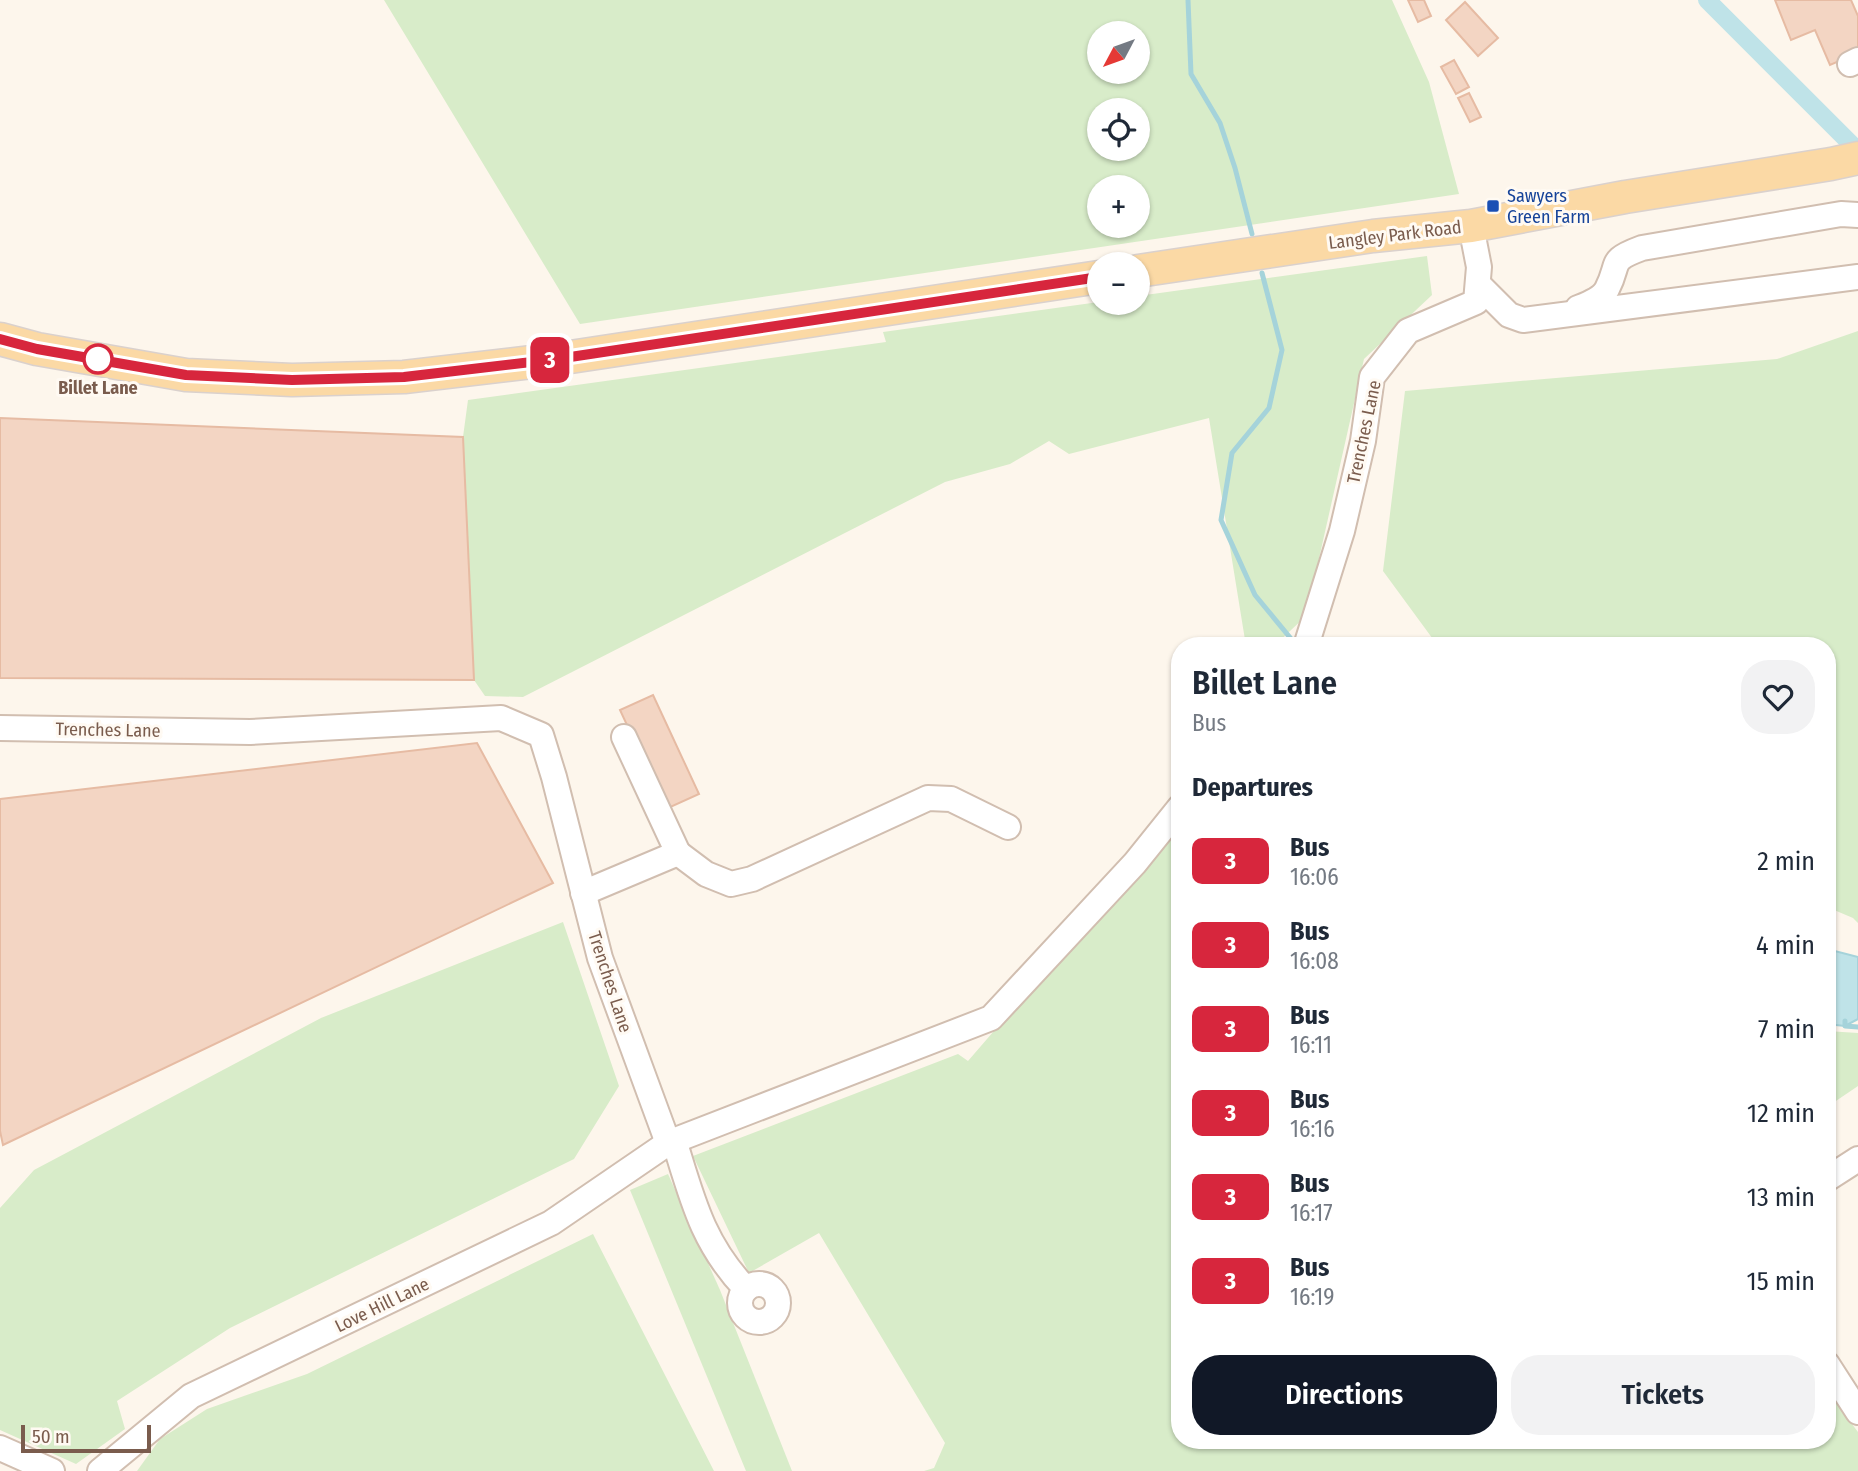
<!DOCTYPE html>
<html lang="en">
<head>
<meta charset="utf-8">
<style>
	body { margin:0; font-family:"Fira Sans Condensed",sans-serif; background:#f2f2f3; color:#1f2937; height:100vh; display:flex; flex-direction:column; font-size:26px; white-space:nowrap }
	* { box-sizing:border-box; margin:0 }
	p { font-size:23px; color:#747a83 }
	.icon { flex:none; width:38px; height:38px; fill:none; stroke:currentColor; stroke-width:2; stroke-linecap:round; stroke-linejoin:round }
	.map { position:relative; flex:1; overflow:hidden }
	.side { position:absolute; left:1171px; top:637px; width:665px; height:812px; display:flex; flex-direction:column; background:#fff; border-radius:28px; box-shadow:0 2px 5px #0004 }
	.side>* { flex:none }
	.badge { padding:0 14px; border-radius:10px; font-size:24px; line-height:46px }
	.needle { width:46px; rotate:229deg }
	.tools { position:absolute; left:1087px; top:21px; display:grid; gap:14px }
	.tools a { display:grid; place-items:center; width:63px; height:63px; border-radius:50%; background:#fff; box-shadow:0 2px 5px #0004; font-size:35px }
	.scale { position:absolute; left:21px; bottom:18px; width:130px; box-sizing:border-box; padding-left:7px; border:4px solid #7a5c4d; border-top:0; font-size:19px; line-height:24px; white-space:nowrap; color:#7a5c4d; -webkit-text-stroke:5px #fffaf3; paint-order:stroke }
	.map>.badge { position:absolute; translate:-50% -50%; box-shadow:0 0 0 4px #fff }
	h2 { padding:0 21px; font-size:26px; line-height:63px }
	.round { display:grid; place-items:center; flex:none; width:74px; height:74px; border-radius:28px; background:#f2f2f3 }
	.head { display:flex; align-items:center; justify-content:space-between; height:119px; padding:0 21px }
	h1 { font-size:33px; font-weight:600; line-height:52px }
	.primary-button { display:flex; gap:14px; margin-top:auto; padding:14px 21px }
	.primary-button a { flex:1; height:80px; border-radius:28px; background:#111827; color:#fff; font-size:28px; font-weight:600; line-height:80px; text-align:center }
	.primary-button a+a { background:#f2f2f3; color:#1f2937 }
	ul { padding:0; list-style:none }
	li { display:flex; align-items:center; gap:21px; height:84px; padding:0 21px }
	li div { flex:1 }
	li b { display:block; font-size:26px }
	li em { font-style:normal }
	li .badge { min-width:77px; font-weight:700; text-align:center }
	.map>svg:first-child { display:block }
</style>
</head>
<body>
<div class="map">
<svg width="1858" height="1471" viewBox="0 0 1858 1471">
	<rect width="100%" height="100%" fill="#fdf6ec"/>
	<g fill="#d8ecc9" fill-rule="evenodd">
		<path d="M384 0H1392L1429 82 1459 194 580 324ZM1099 33H1138V72H1099ZM1099 110H1138V149H1099ZM1099 187H1138V226H1099Z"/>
		<polygon points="1427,256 1432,295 1364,359 1306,616 1274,646 1246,646 1209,418 1069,454 1049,441 1010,464 945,482 523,697 485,696 474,680 463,437 468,400 886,342 883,332 1099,302 1138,303 1138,296"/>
		<polygon points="1858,331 1858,923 1853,918 1827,907 1827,646 1438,646 1383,571 1405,391 1777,359"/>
		<polygon points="1179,817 1180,1440 1827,1440 1827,1391 1858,1432 1858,1471 924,1471 934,1468 945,1443 819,1233 749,1273 693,1156 958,1054 968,1061"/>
		<polygon points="563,922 619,1086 574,1159 230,1328 117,1401 125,1429 76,1464 0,1430 0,1208 34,1170 321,1018"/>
		<polygon points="1827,1031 1858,1033 1858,1086 1827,1107"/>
		<polygon points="668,1174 720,1290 792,1471 746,1471 630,1190"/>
		<polygon points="593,1234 714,1471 137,1471 160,1439 207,1409 307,1374"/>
	</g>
	<polygon fill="#bfe3e8" stroke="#a5d3da" stroke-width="2" points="1827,949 1858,957 1858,1019 1845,1026 1827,1024"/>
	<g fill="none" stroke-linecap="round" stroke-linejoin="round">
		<g stroke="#a5d3da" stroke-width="5">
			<polyline points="1188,0 1191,74 1220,123 1235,168 1252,234"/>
			<polyline points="1262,273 1282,350 1269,408 1232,453 1221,520 1255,595 1297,646"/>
			<polyline points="1845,1021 1845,1026 1858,1027"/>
		</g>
		<polyline stroke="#bfe3e8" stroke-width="18" points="1707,0 1858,151"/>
	</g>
	<g fill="#f3d5c3" stroke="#e6bba3" stroke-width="2">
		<polygon points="1408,0 1424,0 1431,16 1418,22"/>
		<polygon points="1775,0 1851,0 1858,16 1858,53 1830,65 1815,30 1791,40"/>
		<polygon points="1465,2 1498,38 1478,56 1446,20"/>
		<polygon points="1454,60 1469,87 1456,94 1441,67"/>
		<polygon points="1469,93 1481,117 1470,122 1458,98"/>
		<polygon points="0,418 463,437 474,680 0,678"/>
		<polygon points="653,695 699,794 666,809 620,710"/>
		<polygon points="477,743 553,883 3,1145 0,1131 0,799"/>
	</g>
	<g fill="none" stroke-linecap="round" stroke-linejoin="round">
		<g stroke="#d1beb0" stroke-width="28">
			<g id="minor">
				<polyline points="1850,64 1858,60"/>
				<polyline points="1478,284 1509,315 1523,320 1858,277"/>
				<path d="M1578 308C1588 304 1602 299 1607 289 1621 262 1607 261 1642 248L1841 214 1858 215"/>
				<polyline points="1306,646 1342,531 1363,441 1372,377 1408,331 1476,302 1479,267 1471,226"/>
				<polyline points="0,728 250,732 501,718 541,735 554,777 600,958 668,1143"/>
				<polyline points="678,853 706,874 731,884 752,879 928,798 951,799 1008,827"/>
				<polyline points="583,893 678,853 624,737"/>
				<path d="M674 1140C692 1198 702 1243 746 1289"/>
				<polyline points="1827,1179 1858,1159"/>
				<circle cx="759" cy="1303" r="19"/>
				<polyline points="1827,1364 1858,1412"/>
				<polyline points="0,1448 52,1471"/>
				<polyline points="100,1471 191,1396 551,1223 668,1143 991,1018 1135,863 1180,807"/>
			</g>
		</g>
		<g stroke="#dad1cd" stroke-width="35">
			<g id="major">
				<polyline points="1138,271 1373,236 1471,226 1625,197 1831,164 1858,158"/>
				<polyline points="0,339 37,349 186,375 292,380 404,377 557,359 1099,277"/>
			</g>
		</g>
		<use href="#minor" stroke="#fff" stroke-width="24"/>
		<use href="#major" stroke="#fbd9a5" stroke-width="32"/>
	</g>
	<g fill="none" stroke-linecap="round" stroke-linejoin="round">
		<g stroke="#fff" stroke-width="16">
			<polyline id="line" points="0,339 37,349 186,375 292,380 404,377 557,359 1099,277"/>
		</g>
		<use href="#line" stroke="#d7263d" stroke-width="10"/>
	</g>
	<rect fill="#1a4fb4" stroke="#fffaf3" stroke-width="2.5" x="1486" y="199" width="14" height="14" rx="3.5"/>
	<circle fill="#fff" stroke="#d7263d" stroke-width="3.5" cx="98" cy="359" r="14"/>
	<g text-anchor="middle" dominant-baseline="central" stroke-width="6" stroke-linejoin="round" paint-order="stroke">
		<g font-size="18" fill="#164399" stroke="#fffaf3" text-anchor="start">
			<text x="1507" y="196">Sawyers<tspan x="1507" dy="21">Green Farm</tspan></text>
		</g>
		<g font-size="18" fill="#7a5c4d" stroke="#fffaf3">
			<text transform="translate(1395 235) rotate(-7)">Langley Park Road</text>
			<text transform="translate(1364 432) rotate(-78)">Trenches Lane</text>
			<text transform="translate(108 730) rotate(1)">Trenches Lane</text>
			<text transform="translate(610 982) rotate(72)">Trenches Lane</text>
			<text transform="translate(382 1305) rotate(-26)">Love Hill Lane</text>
		</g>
		<g font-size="18" font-weight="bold" fill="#7a5c4d" stroke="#fffaf3">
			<text x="98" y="388">Billet Lane</text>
		</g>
	</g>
</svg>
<div class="tools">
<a><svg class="needle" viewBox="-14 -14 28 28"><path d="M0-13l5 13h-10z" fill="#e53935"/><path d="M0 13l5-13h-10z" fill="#747a83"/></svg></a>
<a><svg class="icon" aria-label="locate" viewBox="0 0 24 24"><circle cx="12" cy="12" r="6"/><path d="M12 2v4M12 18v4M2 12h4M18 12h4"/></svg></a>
<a>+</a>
<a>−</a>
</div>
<div class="scale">50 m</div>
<b class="badge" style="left:550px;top:360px;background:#d7263d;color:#fff">3</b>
<section class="side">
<div class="head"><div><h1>Billet Lane</h1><p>Bus</p></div><a class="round"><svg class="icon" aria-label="heart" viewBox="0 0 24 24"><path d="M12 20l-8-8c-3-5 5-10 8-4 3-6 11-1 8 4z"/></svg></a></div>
<h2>Departures</h2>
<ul>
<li><span class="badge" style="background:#d7263d;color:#fff">3</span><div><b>Bus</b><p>16:06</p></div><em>2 min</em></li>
<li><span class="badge" style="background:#d7263d;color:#fff">3</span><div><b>Bus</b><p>16:08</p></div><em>4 min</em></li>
<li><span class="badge" style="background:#d7263d;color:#fff">3</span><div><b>Bus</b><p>16:11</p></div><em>7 min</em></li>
<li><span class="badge" style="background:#d7263d;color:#fff">3</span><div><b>Bus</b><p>16:16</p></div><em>12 min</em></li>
<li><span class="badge" style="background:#d7263d;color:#fff">3</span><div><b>Bus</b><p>16:17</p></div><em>13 min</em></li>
<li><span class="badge" style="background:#d7263d;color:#fff">3</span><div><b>Bus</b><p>16:19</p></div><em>15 min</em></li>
</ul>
<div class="primary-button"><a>Directions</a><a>Tickets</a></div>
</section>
</div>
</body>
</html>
